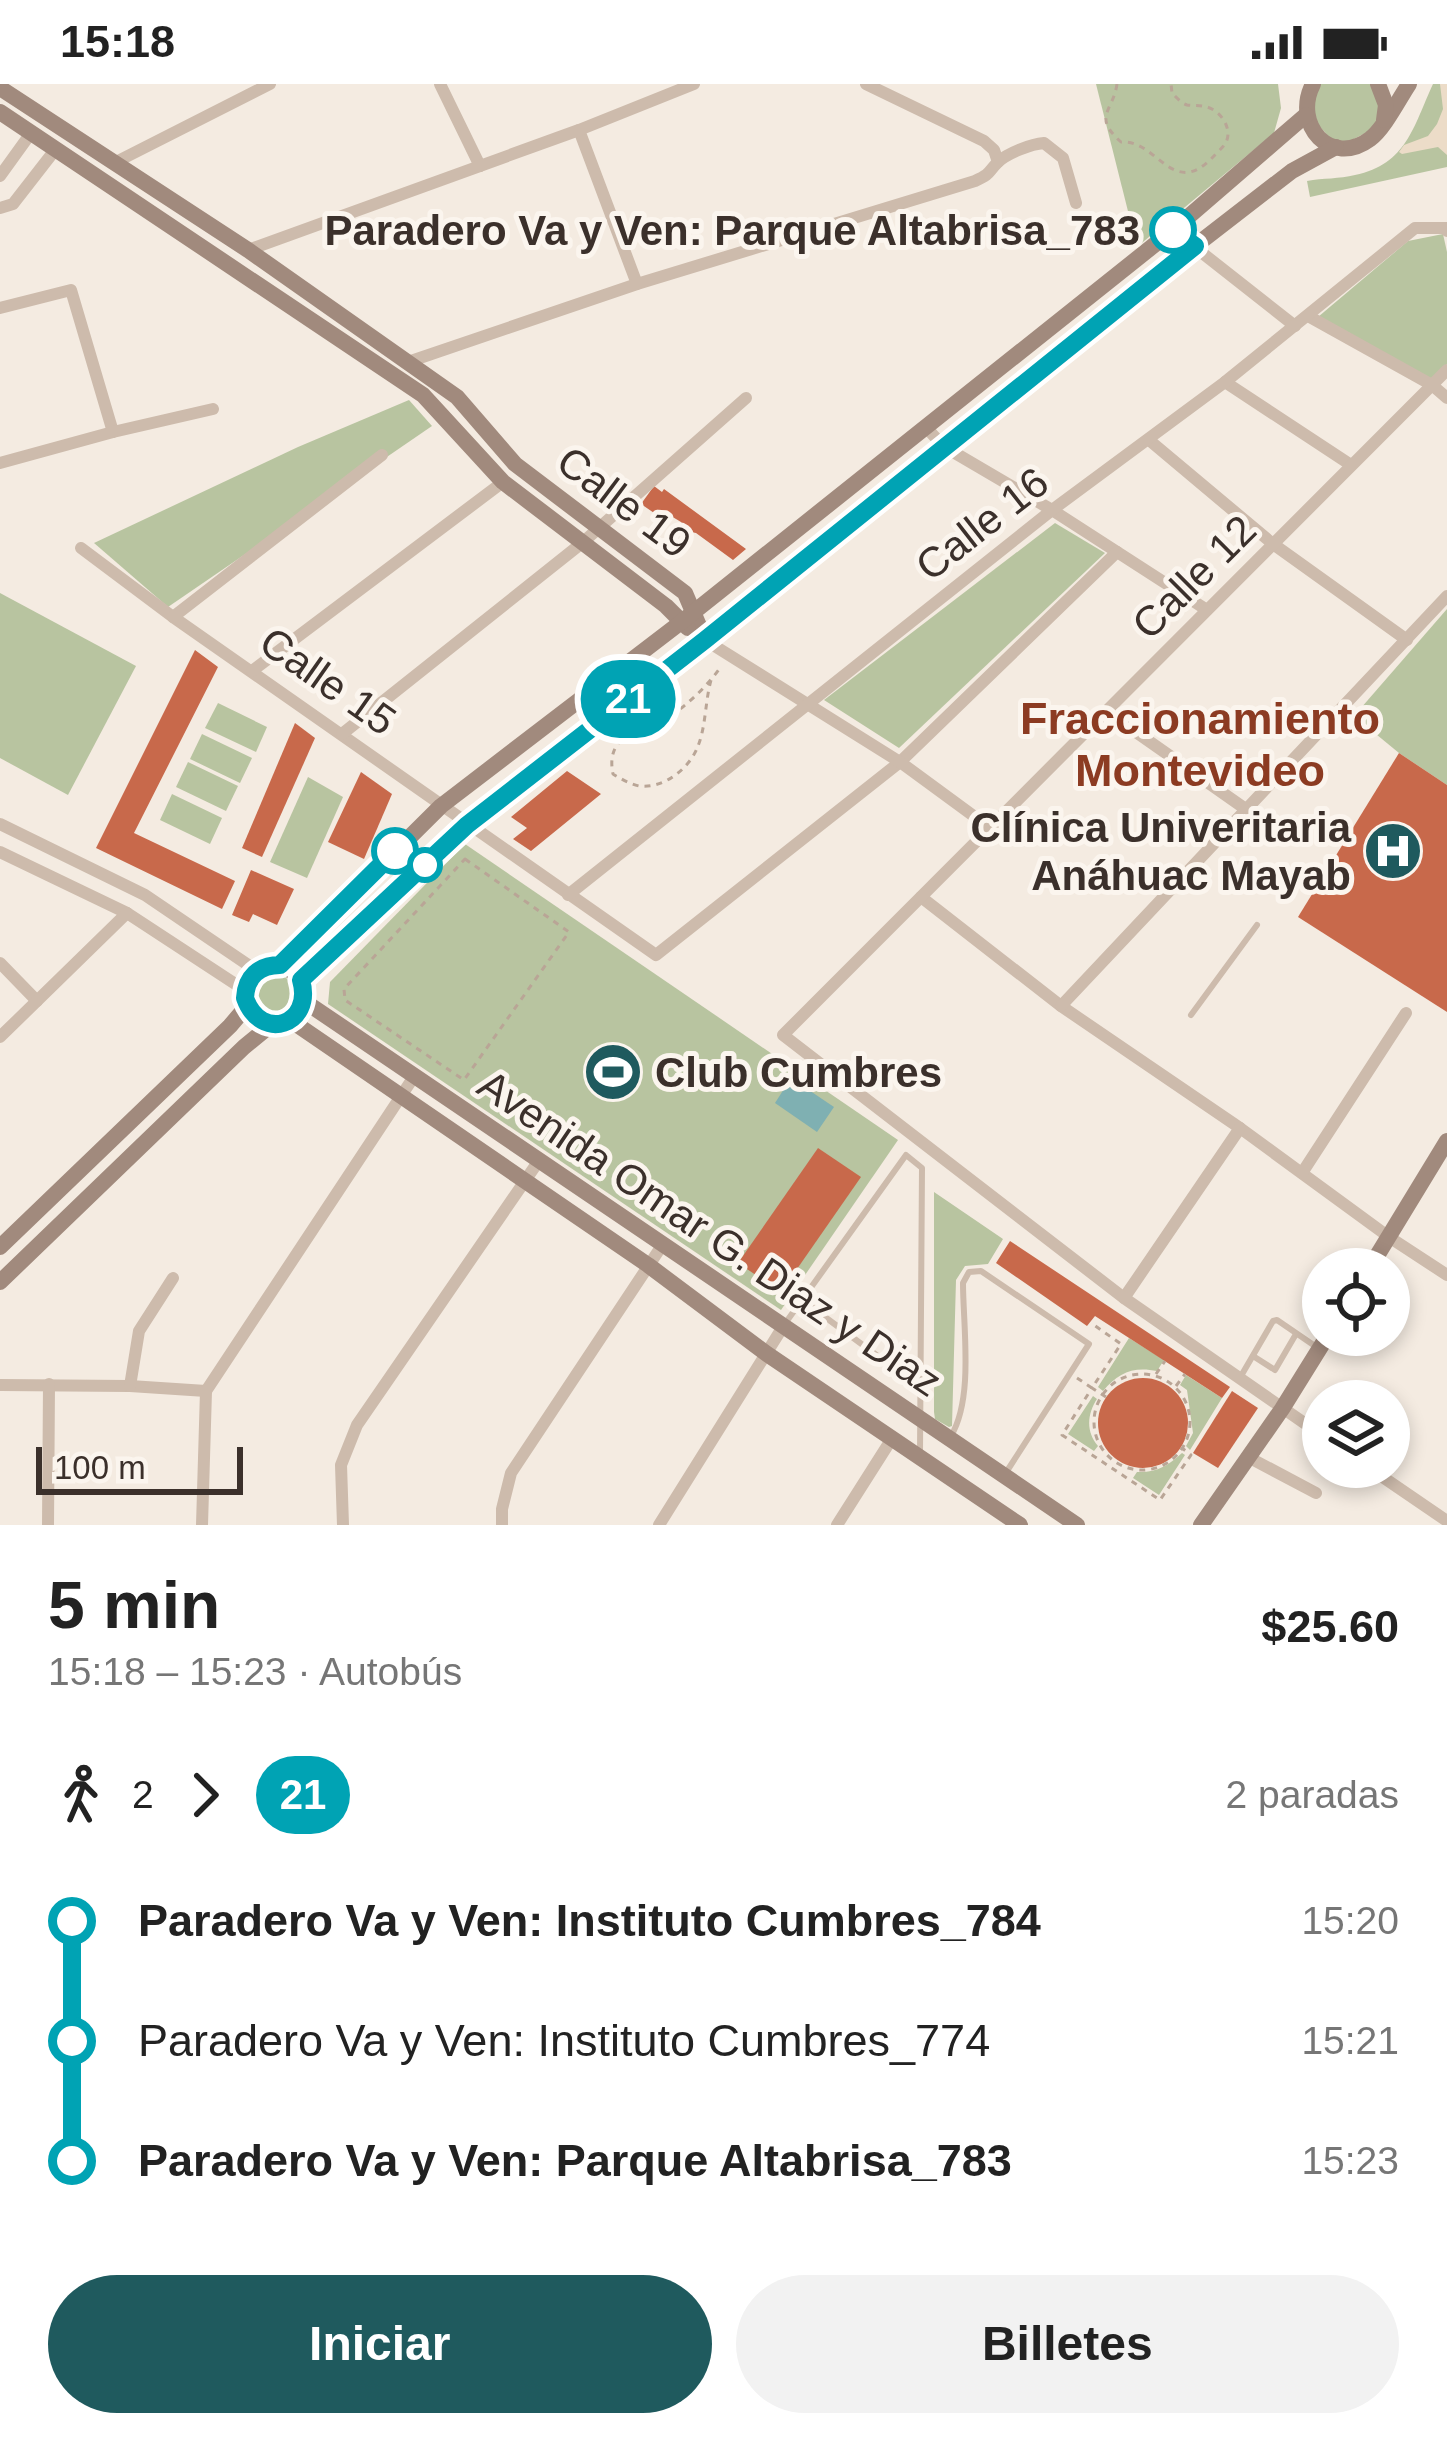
<!DOCTYPE html>
<html lang="es">
<head>
<meta charset="utf-8">
<style>
	body { margin:0; font-family:Arial,sans-serif; background:#f2f2f2; color:#222; height:100vh; display:flex; flex-direction:column; font-size:45px; white-space:nowrap }
	* { box-sizing:border-box; margin:0 }
	p { font-size:39px; color:#767676 }
	.icon { flex:none; width:66px; height:66px; fill:none; stroke:currentColor; stroke-width:2; stroke-linecap:round; stroke-linejoin:round }
	.map { position:relative; height:1441px; overflow:hidden }
	.side { display:flex; flex-direction:column; background:#fff; flex:1 }
	.side>* { flex:none }
	.badge { padding:0 24px; border-radius:39px; font-size:42px; line-height:78px }
	.fabs { position:absolute; left:1302px; top:1164px; display:grid; gap:24px }
	.fabs a { display:grid; place-items:center; width:108px; height:108px; border-radius:50%; background:#fff; box-shadow:0 6px 18px #0003; font-size:60px }
	.scale { position:absolute; left:36px; bottom:30px; width:207px; box-sizing:border-box; padding-left:12px; border:6px solid #3b302b; border-top:0; font-size:33px; line-height:42px; white-space:nowrap; color:#3b302b; -webkit-text-stroke:9px #fbf5ee; paint-order:stroke }
	.map>.badge { position:absolute; translate:-50% -50%; box-shadow:0 0 0 6px #fff }
	.legs { display:flex; align-items:center; gap:18px; height:132px; padding:0 48px; font-size:39px }
	.legs p { margin-inline-start:auto }
	.overview { display:flex; align-items:center; justify-content:space-between; height:204px; padding:0 48px }
	h1 { font-size:66px; font-weight:800; line-height:90px }
	.cta { display:flex; gap:24px; margin-top:auto; padding:24px 48px }
	.cta a { flex:1; height:138px; border-radius:72px; background:#1f5a5e; color:#fff; font-size:48px; font-weight:800; line-height:138px; text-align:center }
	.cta a+a { background:#f2f2f2; color:#222 }
	ul { padding:0 48px; list-style:none }
	li { display:flex; align-items:center; gap:42px; height:120px; font-size:45px }
	li i { display:grid; place-items:center; width:18px; height:100%; margin:0 15px; background:currentColor }
	li i::after { content:''; width:30px; height:30px; margin:-15px; border:9px solid; border-radius:50%; background:#fff }
	li p { margin-inline-start:auto }
	li:first-child i { background:linear-gradient(#0000 50%,currentColor 0) }
	li:last-child i { background:linear-gradient(currentColor 50%,#0000 0) }
	.status { display:flex; justify-content:space-between; align-items:center; height:84px; padding:0 60px; background:#fff; direction:ltr }
	.status svg { height:33px; fill:currentColor }
	.map>svg:first-child { display:block }
</style>
</head>
<body>
<div class="status"><b>15:18</b><svg viewBox="0 0 49 12"><path d="M0 12V9h3v3zM5 12V6h3v6zM10 12V3h3v9zM15 12V0h3v12zM26 1h20v11H26zM47 4h2v5h-2z"/></svg></div>
<div class="map">
<svg width="1447" height="1441" viewBox="0 0 1447 1441">
	<rect width="100%" height="100%" fill="#f4ebe1"/>
	<g fill="#b8c4a0">
		<polygon points="1096,0 1278,0 1281,24 1274,49 1137,163"/>
		<polygon points="1319,0 1373,0 1382,26 1373,45 1348,58 1332,56 1310,32"/>
		<path d="M1433 0H1447V83L1310 113 1307 97C1323 94 1339 95 1355 91 1407 80 1413 43 1433 0Z"/>
		<polygon points="1443,150 1447,168 1447,280 1433,296 1318,233 1408,157"/>
		<polygon points="409,316 432,342 168,523 94,459 298,363"/>
		<polygon points="1055,439 1105,469 899,664 824,616"/>
		<polygon points="0,509 136,582 68,711 0,674"/>
		<polygon points="1447,525 1447,701 1399,669 1354,632"/>
		<polygon points="218,619 267,643 256,668 205,644"/>
		<polygon points="202,650 252,674 240,699 190,675"/>
		<polygon points="188,678 238,702 226,727 176,703"/>
		<polygon points="308,693 343,713 307,794 270,778"/>
		<polygon points="172,710 222,734 210,760 160,736"/>
		<polygon points="465,760 898,1056 781,1226 328,920 330,898"/>
		<circle cx="274" cy="910" r="20"/>
		<polygon points="934,1108 1003,1155 988,1180 965,1182 956,1196 952,1342 949,1343 935,1335 934,1328"/>
		<path d="M1129 1254 1164 1276 1157 1287C1133 1282 1118 1289 1103 1307L1098 1303Z"/>
		<polygon points="1186,1291 1222,1314 1190,1366 1186,1362 1193,1349 1187,1306 1180,1301"/>
		<path d="M1093 1312 1097 1315C1087 1330 1086 1348 1098 1362L1094 1367 1068 1350Z"/>
		<path d="M1182 1369 1185 1371 1159 1411 1133 1394 1137 1388C1156 1389 1168 1382 1182 1369Z"/>
	</g>
	<polygon fill="#ecdcc8" points="1440,0 1447,0 1447,71 1438,63 1402,70 1399,68 1404,61 1428,52 1437,40 1443,25"/>
	<polygon fill="#7fb0b2" points="791,994 834,1023 817,1048 775,1019"/>
	<g fill="#c8694b">
		<polygon points="654,402 662,408 664,405 746,465 733,476 696,449 686,447 681,438 666,429 657,431 641,420"/>
		<polygon points="195,566 218,583 134,749 235,797 222,825 96,764"/>
		<polygon points="295,639 315,654 262,773 242,764"/>
		<polygon points="1399,669 1447,701 1447,928 1298,833"/>
		<polygon points="567,687 601,710 531,767 513,755 527,744 511,733"/>
		<polygon points="361,688 392,710 364,775 328,758"/>
		<polygon points="251,786 294,805 277,841 253,830 249,838 232,831"/>
		<polygon points="818,1064 861,1093 781,1208 738,1179"/>
		<polygon points="1010,1157 1230,1303 1222,1314 1095,1232 1087,1242 996,1179"/>
		<circle cx="1143" cy="1339" r="45"/>
		<polygon points="1232,1307 1258,1324 1218,1384 1193,1369"/>
	</g>
	<g fill="none" stroke-linecap="round" stroke-linejoin="round">
		<g stroke="#b9a596" stroke-width="3" stroke-dasharray="6 6" stroke-linecap="butt">
			<path d="M1117 0C1113 28 1092 32 1121 58 1157 55 1172 115 1212 74 1213 73 1224 62 1225 60 1234 46 1221 27 1207 23 1200 21 1194 22 1187 21 1181 19 1176 13 1172 9L1171 0"/>
			<path d="M711 596C705 618 706 642 698 662 690 684 664 705 639 702 630 700 621 695 613 690 611 680 611 670 617 661 626 648 647 646 661 638 683 625 705 605 720 584"/>
			<polygon points="465,775 569,848 464,996 345,916 344,905"/>
			<polyline points="1156,1290 1165,1277"/>
			<circle cx="1142" cy="1338" r="48"/>
			<polyline points="1077,1294 1092,1304 1121,1260 1094,1241"/>
			<polyline points="1176,1302 1185,1290"/>
			<polyline points="1106,1313 1092,1304 1062,1351 1160,1416 1191,1371 1182,1364"/>
		</g>
		<g stroke="#cdbbac" stroke-width="6">
			<polyline points="1191,931 1257,841"/>
			<polyline points="802,1216 921,1304"/>
			<polyline points="784,1241 906,1071 922,1084 920,1369"/>
			<polyline points="1253,1272 1275,1286 1296,1250"/>
			<polyline points="1241,1292 1273,1237 1277,1236 1315,1262"/>
			<path d="M951 1352C974 1314 963 1242 963 1199L969 1188 981 1187 1089 1260 1007 1387"/>
		</g>
		<g stroke="#cdbbac" stroke-width="12">
			<polyline points="440,0 480,82"/>
			<polyline points="866,0 984,57 994,66 998,78"/>
			<polyline points="579,46 637,200"/>
			<polyline points="114,79 270,0"/>
			<polyline points="0,92 31,49"/>
			<polyline points="0,124 13,120 55,66"/>
			<polyline points="1173,146 1295,242"/>
			<polyline points="248,166 579,46 694,0"/>
			<polyline points="0,224 71,206 113,348"/>
			<polyline points="1308,232 1432,301 1447,314"/>
			<path d="M408 278 637 200 975 97C992 89 987 89 998 78 1008 69 1031 60 1044 59L1063 74 1076 119"/>
			<polyline points="1225,298 1351,381"/>
			<polyline points="925,342 943,362 1052,426 1207,526"/>
			<polyline points="1149,356 1273,460 1407,556"/>
			<polyline points="0,379 113,348 213,325"/>
			<polyline points="81,464 173,533 656,871 900,678 1117,468"/>
			<polyline points="173,533 382,371"/>
			<polyline points="705,556 900,678 990,744"/>
			<polyline points="252,587 503,398"/>
			<polyline points="1106,627 1247,726"/>
			<polyline points="342,650 582,459 746,314"/>
			<polyline points="0,740 145,811 257,887"/>
			<polyline points="0,768 127,829 246,907"/>
			<polyline points="568,811 1052,426 1225,298 1415,144 1446,144 1447,147"/>
			<polyline points="921,813 1061,922 1240,1044 1389,1153 1447,1191"/>
			<polyline points="0,879 37,917"/>
			<polyline points="1061,922 1447,512"/>
			<polyline points="0,953 127,829"/>
			<polyline points="1302,1089 1406,929"/>
			<polyline points="1124,1214 1240,1044"/>
			<polyline points="0,1301 130,1302 206,1307"/>
			<polyline points="130,1302 139,1247 173,1194"/>
			<polyline points="1323,1352 1124,1214 783,951 1447,286"/>
			<polyline points="1248,1373 1316,1409"/>
			<polyline points="1368,1383 1447,1437"/>
			<polyline points="48,1441 49,1300"/>
			<polyline points="202,1441 206,1307 413,994"/>
			<polyline points="343,1441 341,1381 357,1341 540,1075"/>
			<polyline points="502,1441 502,1425 511,1389 663,1160"/>
			<polyline points="659,1441 784,1241"/>
			<polyline points="837,1441 891,1356"/>
		</g>
		<g stroke="#a18a7d" stroke-width="16">
			<path d="M1313 0C1292 41 1331 84 1370 55 1384 45 1399 15 1409 0"/>
			<polyline points="1378,0 1386,21 1384,36"/>
			<polyline points="0,4 248,166 457,313 515,380 685,509 705,556"/>
			<polyline points="0,28 423,311 503,398 666,522 688,544"/>
			<circle cx="275" cy="911" r="29"/>
			<polyline points="280,882 441,722 680,539 1173,146 1306,31"/>
			<polyline points="301,896 467,741 705,556 1195,162 1292,87 1336,63"/>
			<polyline points="304,917 1077,1441"/>
			<polyline points="290,936 648,1181 767,1270 1020,1441"/>
			<polyline points="0,1163 230,942 247,922"/>
			<polyline points="1369,1185 1447,1057"/>
			<polyline points="0,1198 244,963 272,940"/>
			<polyline points="1201,1441 1282,1325 1328,1251"/>
		</g>
	</g>
	<g fill="none" stroke-linecap="round" stroke-linejoin="round">
		<g stroke="#fff" stroke-width="27">
			<path id="line-1" d="M395 767 280 881C259 881 246 893 245 914 261 959 314 941 301 896L467 741 705 556 1195 162 1173 146"/>
		</g>
		<use href="#line-1" stroke="#00a3b4" stroke-width="18"/>
	</g>
	<defs>
		<g id="hospital-disc" transform="scale(3)"><circle r="9.5" fill="#1f5a5e" stroke="#fbf5ee"/><path d="M-5-5h3v3.5h4V-5h3V5h-3V1.5h-4V5h-3Z" fill="#fff"/></g>
		<g id="stadium-disc" transform="scale(3)"><circle r="9.5" fill="#1f5a5e" stroke="#fbf5ee"/><path d="M0-5a6.5 5 0 1 0 0 10a6.5 5 0 1 0 0-10ZM-3.5-1.8h7v3.6h-7Z" fill="#fff"/></g>
	</defs>
	<g fill-rule="evenodd">
		<use href="#hospital-disc" x="1393" y="767"/>
		<use href="#stadium-disc" x="613" y="988"/>
	</g>
	<g fill="#fff" stroke="#00a3b4" stroke-width="6">
		<circle cx="1173" cy="146" r="21"/>
		<circle cx="395" cy="767" r="21"/>
		<circle cx="425" cy="781" r="15"/>
	</g>
	<g text-anchor="middle" dominant-baseline="central" stroke-width="10" stroke-linejoin="round" paint-order="stroke">
		<g font-size="42" font-weight="bold" fill="#3b302b" stroke="#fbf5ee" text-anchor="end">
			<text x="1140" y="146">Paradero Va y Ven: Parque Altabrisa_783</text>
		</g>
		<g font-size="42" fill="#3b302b" stroke="#fbf5ee">
			<text transform="translate(624 418) rotate(37)">Calle 19</text>
			<text transform="translate(982 440) rotate(-38)">Calle 16</text>
			<text transform="translate(1194 493) rotate(-45)">Calle 12</text>
			<text transform="translate(328 597) rotate(35)">Calle 15</text>
			<text transform="translate(710 1149) rotate(34)">Avenida Omar G. Diaz y Diaz</text>
		</g>
		<g font-size="42" font-weight="bold" fill="#3b302b" stroke="#fbf5ee" text-anchor="end">
			<text x="1351" y="743">Clínica Univeritaria<tspan x="1351" dy="48">Anáhuac Mayab</tspan></text>
			<text x="655" y="988" text-anchor="start">Club Cumbres</text>
		</g>
		<g font-size="45" font-weight="bold" fill="#8c3b22" stroke="#fbf5ee">
			<text x="1200" y="634">Fraccionamiento<tspan x="1200" dy="52">Montevideo</tspan></text>
		</g>
	</g>
</svg>
<div class="fabs">
<a><svg class="icon" aria-label="locate" viewBox="0 0 24 24"><circle cx="12" cy="12" r="6"/><path d="M12 2v4M12 18v4M2 12h4M18 12h4"/></svg></a>
<a><svg class="icon" aria-label="layers" viewBox="0 0 24 24"><path d="M12 4l9 5-9 5-9-5zM3 14l9 5 9-5"/></svg></a>
</div>
<div class="scale">100 m</div>
<b class="badge" style="left:628px;top:615px;background:#00a3b4;color:#fff">21</b>
</div>
<section class="side">
<div class="overview"><div><h1>5 min</h1><p>15:18 – 15:23 · Autobús</p></div><b>$25.60</b></div>
<div class="legs"><svg class="icon" aria-label="walk" viewBox="0 0 24 24"><circle cx="13" cy="4" r="2"/><path d="M13 8l-2 6 4 7M11 14l-3 7M7 12l3-4h3l4 4"/></svg>2<svg class="icon" aria-label="forward" viewBox="0 0 24 24"><path d="M9 5l7 7-7 7"/></svg><b class="badge" style="background:#00a3b4;color:#fff">21</b><p>2 paradas</p></div>
<ul>
<li><i style="color:#00a3b4"></i><b>Paradero Va y Ven: Instituto Cumbres_784</b><p>15:20</p></li>
<li><i style="color:#00a3b4"></i><span>Paradero Va y Ven: Instituto Cumbres_774</span><p>15:21</p></li>
<li><i style="color:#00a3b4"></i><b>Paradero Va y Ven: Parque Altabrisa_783</b><p>15:23</p></li>
</ul>
<div class="cta"><a>Iniciar</a><a>Billetes</a></div>
</section>
</body>
</html>
